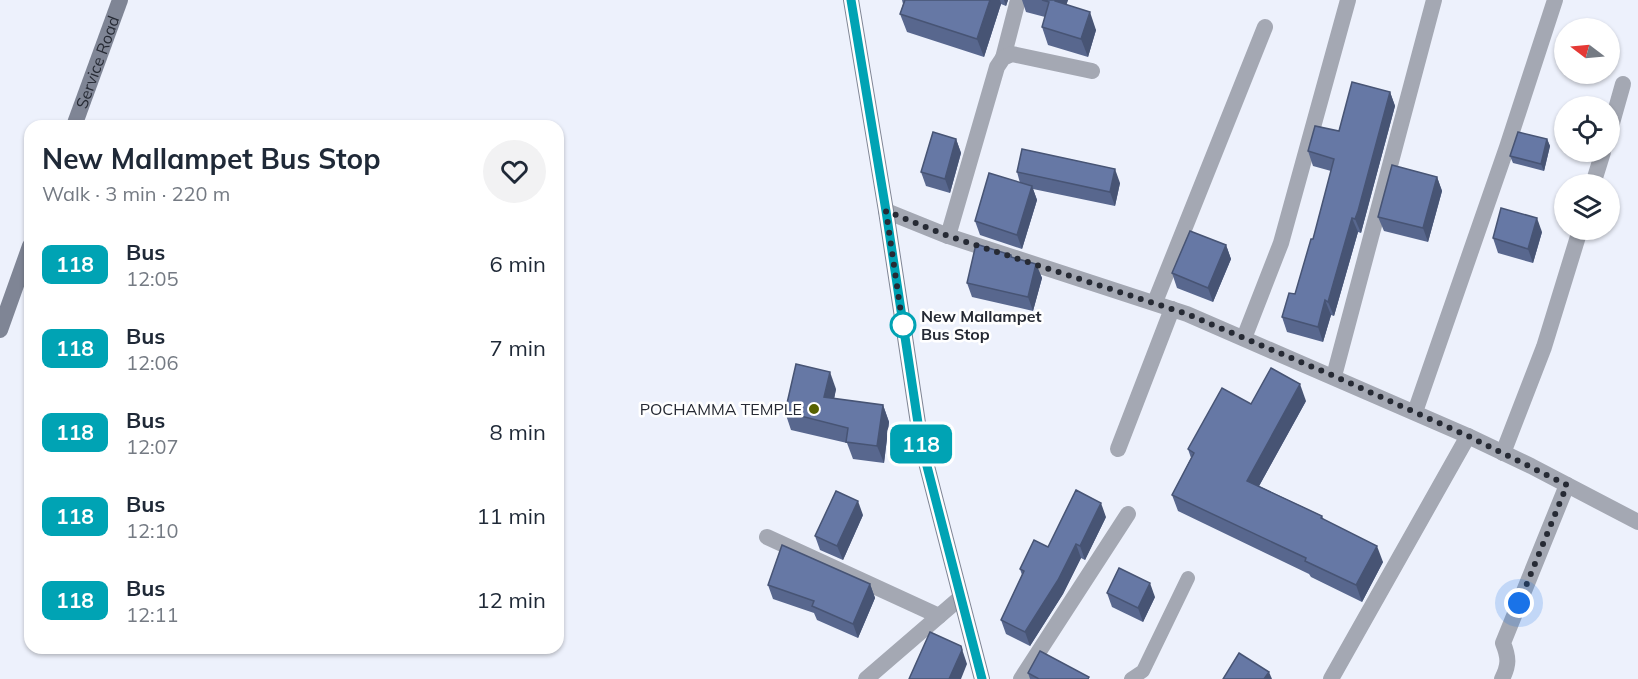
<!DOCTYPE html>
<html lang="en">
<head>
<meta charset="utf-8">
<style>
	body { margin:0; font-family:Mulish,sans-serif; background:#f2f2f3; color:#1f2937; height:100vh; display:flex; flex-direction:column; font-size:22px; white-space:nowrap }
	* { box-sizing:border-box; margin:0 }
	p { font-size:20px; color:#747a83 }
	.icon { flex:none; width:33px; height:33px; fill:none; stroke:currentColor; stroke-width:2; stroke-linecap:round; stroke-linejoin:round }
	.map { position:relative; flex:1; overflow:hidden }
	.details { position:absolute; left:24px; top:120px; width:540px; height:534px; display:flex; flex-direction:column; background:#fff; border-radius:18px; box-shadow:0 2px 4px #0004 }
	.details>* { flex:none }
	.badge { padding:0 12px; border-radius:9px; font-size:21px; line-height:39px }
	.needle { width:39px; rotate:286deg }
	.buttons { position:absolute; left:1554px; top:18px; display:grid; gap:12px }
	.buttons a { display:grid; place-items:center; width:66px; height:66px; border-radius:50%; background:#fff; box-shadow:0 2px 4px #0004; font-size:30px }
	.you { position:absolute; width:30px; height:30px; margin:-15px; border:4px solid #fff; border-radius:50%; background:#1a73e8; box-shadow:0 0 0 9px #1a73e833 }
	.map>.badge { position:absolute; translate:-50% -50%; box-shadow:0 0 0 3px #fff }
	.round { display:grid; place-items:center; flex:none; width:63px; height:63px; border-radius:32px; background:#f2f2f3 }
	.summary { display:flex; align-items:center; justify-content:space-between; height:102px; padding:0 18px }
	h1 { font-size:28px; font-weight:700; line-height:45px }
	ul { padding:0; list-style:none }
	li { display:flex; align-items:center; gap:18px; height:84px; padding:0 18px }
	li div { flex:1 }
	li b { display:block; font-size:22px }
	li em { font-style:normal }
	li .badge { min-width:66px; font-weight:700; text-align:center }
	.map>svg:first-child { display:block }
</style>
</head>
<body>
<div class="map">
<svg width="1638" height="679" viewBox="0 0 1638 679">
	<rect width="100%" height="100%" fill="#edf1fc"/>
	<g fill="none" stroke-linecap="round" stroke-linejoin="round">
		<polyline stroke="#a4a8b3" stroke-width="14" points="1131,679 1143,671 1188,578"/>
		<g stroke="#a4a8b3" stroke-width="16">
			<polyline points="1003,58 1018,0"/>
			<polyline points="1610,130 1623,84"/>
			<polyline points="1593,184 1603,152"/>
			<polyline points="886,211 948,236 1187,314 1468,436 1531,466 1638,522"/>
			<polyline points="948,236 997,67 1003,58 1012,54 1092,71"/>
			<polyline points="1155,302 1265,27"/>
			<polyline points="1244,338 1281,243 1348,0"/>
			<polyline points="1334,376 1434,0"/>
			<polyline points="1415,412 1507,147 1555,0"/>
			<polyline points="1118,449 1172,309"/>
			<polyline points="1503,453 1544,347 1580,230"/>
			<polyline points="767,537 939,616"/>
			<polyline points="866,679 960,598"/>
			<polyline points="1021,679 1128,514"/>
			<polyline points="1331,679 1468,436"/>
			<path d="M1502 679C1509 665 1509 658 1503 643L1567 485"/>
		</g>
		<g stroke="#7f8595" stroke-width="16">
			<polyline points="851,0 886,211 921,443 982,679"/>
			<path id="s1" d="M74 126 120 0"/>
			<polyline points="0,330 30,246"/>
		</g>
	</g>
	<g fill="#58678e">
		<polygon points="902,0 1008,0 1006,6 1001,4 984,57 907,32 900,14 903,4"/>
		<polygon points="1022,0 1068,0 1066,4 1096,30 1088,57 1048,45 1042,27 1045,17 1026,12"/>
		<polygon points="1390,92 1395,106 1363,225 1361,233 1358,232 1334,316 1331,315 1323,342 1287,332 1282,317 1295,294 1313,239 1331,171 1313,166 1308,151 1339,131"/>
		<polygon points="956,139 961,153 950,193 926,186 921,172"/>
		<polygon points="1547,139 1550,146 1544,171 1513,163 1510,156"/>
		<polygon points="1017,172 1120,183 1115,206 1033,189 1037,200 1022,249 980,235 975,221 1020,183"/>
		<polygon points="1437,177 1442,191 1428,242 1384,231 1378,217"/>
		<polygon points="1542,232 1533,263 1498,253 1493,238"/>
		<polygon points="1226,245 1231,259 1213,302 1177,288 1172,273"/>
		<polygon points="1011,255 1012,257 1036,264 1042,278 1033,311 972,297 967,283"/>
		<polygon points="836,389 834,399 883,405 889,422 884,463 853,459 847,443 791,430 785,412"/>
		<polygon points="1306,401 1259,486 1322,516 1324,520 1383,562 1362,602 1311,577 1309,574 1178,511 1172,495 1191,458 1188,449"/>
		<polygon points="863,515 843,560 820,550 815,536"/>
		<polygon points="1106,517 1085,560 1081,558 1063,594 1030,646 1006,634 1001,620 1022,575 1020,569 1048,547"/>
		<polygon points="870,584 875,598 858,638 817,620 814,613 773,599 768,585"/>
		<polygon points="1107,593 1155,597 1143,622 1112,607"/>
		<polygon points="1028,673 1089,679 1030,679"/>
	</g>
	<g fill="#475474">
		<polygon points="990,0 1000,0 1001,4 984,57 977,39"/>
		<polygon points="1004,0 1008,0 1006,6"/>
		<polygon points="1055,0 1068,0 1062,19 1055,1"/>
		<polygon points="1090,12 1096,30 1088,57 1081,39"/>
		<polygon points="1390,92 1395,106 1361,233 1355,219"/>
		<polygon points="956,139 961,153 950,193 945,179"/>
		<polygon points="1547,139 1550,146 1544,171 1541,164"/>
		<polygon points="1115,169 1120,183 1115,206 1110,192"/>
		<polygon points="1437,177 1442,191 1428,242 1423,228"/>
		<polygon points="1032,186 1037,200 1022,249 1017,235"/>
		<polygon points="1352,218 1358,232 1334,316 1328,302"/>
		<polygon points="1537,218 1542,232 1533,263 1528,249"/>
		<polygon points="1226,245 1231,259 1213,302 1208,288"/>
		<polygon points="1036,264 1042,278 1033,311 1028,297"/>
		<polygon points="1325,300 1331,315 1323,342 1318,327"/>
		<polygon points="830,372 836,389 831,414 824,397"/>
		<polygon points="1300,384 1306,401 1253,497 1247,481"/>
		<polygon points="883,405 889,422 884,463 877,446"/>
		<polygon points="858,501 863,515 843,560 837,546"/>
		<polygon points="1101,503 1106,517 1085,560 1080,546"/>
		<polygon points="1076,544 1081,558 1063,594 1030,646 1025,632"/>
		<polygon points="1377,546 1383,562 1362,602 1356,585"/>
		<polygon points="1150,583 1155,597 1143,622 1138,608"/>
		<polygon points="870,584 875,598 858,638 853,624"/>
		<polygon points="961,646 967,664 961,679 949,679"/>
		<polygon points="1269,672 1272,679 1264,679"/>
	</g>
	<g fill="#6678a5" stroke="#475474" stroke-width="1.5">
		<polygon points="905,0 990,0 977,39 900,14"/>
		<polygon points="1042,0 1055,0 1055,1 1090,12 1081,39 1042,27 1049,2"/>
		<polygon points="1352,82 1390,92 1358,211 1355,219 1352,218 1328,302 1325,300 1318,327 1282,317 1289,293 1295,294 1311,239 1313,239 1334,159 1308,151 1315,126 1339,131"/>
		<polygon points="933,132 956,139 945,179 921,172"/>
		<polygon points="1518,132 1547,139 1541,164 1510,156"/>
		<polygon points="1022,149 1115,169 1110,192 1017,172"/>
		<polygon points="1392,165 1437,177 1423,228 1378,217"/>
		<polygon points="989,173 1032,186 1017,235 975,221"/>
		<polygon points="1501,208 1537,218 1528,249 1493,238"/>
		<polygon points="1190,231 1226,245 1208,288 1172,273"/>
		<polygon points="976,244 1011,255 1011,257 1036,264 1028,297 967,283"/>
		<polygon points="796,364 830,372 824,397 883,405 877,446 846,442 848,428 785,412"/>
		<polygon points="1271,368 1300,384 1247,481 1322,516 1321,518 1377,546 1356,585 1305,561 1306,558 1172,495 1194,453 1188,449 1222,388 1251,404"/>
		<polygon points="1076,490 1101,503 1080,546 1076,544 1058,580 1025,632 1001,620 1024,571 1020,569 1034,540 1048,547"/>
		<polygon points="836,491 858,501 837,546 815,536"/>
		<polygon points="782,545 870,584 853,624 812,606 814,601 768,585"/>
		<polygon points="1119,568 1150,583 1138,608 1107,593"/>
		<polygon points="930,632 961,646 962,650 949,679 909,679"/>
		<polygon points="1040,651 1089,677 1088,679 1039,679 1028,673"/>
		<polygon points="1239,653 1269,672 1264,679 1223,679"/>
	</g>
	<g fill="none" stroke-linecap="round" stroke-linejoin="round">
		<g stroke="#fff" stroke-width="14">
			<polyline id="line" points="851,0 886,211 921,443 982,679"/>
		</g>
		<use href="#line" stroke="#00a3b4" stroke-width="9"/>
		<polyline stroke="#262a34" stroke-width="6" stroke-dasharray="0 10.8" points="903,325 903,327 886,211 948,236 1187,314 1334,376 1468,436 1567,485 1519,603"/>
	</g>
	<circle fill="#fff" stroke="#00a3b4" stroke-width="3" cx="903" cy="325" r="12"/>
	<circle fill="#576201" stroke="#fff" stroke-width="2" cx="814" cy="409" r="6"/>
	<g text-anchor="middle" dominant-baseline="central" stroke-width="5" stroke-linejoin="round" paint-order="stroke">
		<g font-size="16" fill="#262a34" stroke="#fff">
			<text stroke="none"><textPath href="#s1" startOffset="68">Service Road</textPath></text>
		</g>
		<g font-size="16" font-weight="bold" fill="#262a34" stroke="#fff" text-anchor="start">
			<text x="921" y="316">New Mallampet<tspan x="921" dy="18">Bus Stop</tspan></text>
		</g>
		<g font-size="16" fill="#262a34" stroke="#fff" text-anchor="end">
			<text x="802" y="409">POCHAMMA TEMPLE</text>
		</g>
	</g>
</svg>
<div class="buttons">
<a><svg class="needle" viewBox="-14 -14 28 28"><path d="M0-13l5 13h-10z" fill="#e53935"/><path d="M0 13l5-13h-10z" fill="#747a83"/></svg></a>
<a><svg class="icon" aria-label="locate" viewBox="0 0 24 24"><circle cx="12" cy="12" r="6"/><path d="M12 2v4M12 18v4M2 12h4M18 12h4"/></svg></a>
<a><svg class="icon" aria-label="layers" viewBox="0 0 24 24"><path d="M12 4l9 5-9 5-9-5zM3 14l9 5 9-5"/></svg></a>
</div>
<div class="you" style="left:1519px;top:603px"></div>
<b class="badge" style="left:921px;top:444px;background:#00a3b4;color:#fff">118</b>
<section class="details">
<div class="summary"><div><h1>New Mallampet Bus Stop</h1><p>Walk · 3 min · 220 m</p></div><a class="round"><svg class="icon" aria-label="heart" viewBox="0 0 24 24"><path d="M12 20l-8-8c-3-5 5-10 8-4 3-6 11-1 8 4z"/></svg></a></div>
<ul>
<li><span class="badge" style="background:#00a3b4;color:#fff">118</span><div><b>Bus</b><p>12:05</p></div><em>6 min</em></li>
<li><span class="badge" style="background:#00a3b4;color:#fff">118</span><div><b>Bus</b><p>12:06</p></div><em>7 min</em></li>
<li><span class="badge" style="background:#00a3b4;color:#fff">118</span><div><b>Bus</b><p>12:07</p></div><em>8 min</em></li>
<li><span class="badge" style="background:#00a3b4;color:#fff">118</span><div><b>Bus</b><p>12:10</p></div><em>11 min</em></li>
<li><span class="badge" style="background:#00a3b4;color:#fff">118</span><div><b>Bus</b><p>12:11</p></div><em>12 min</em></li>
</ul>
</section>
</div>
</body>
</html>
